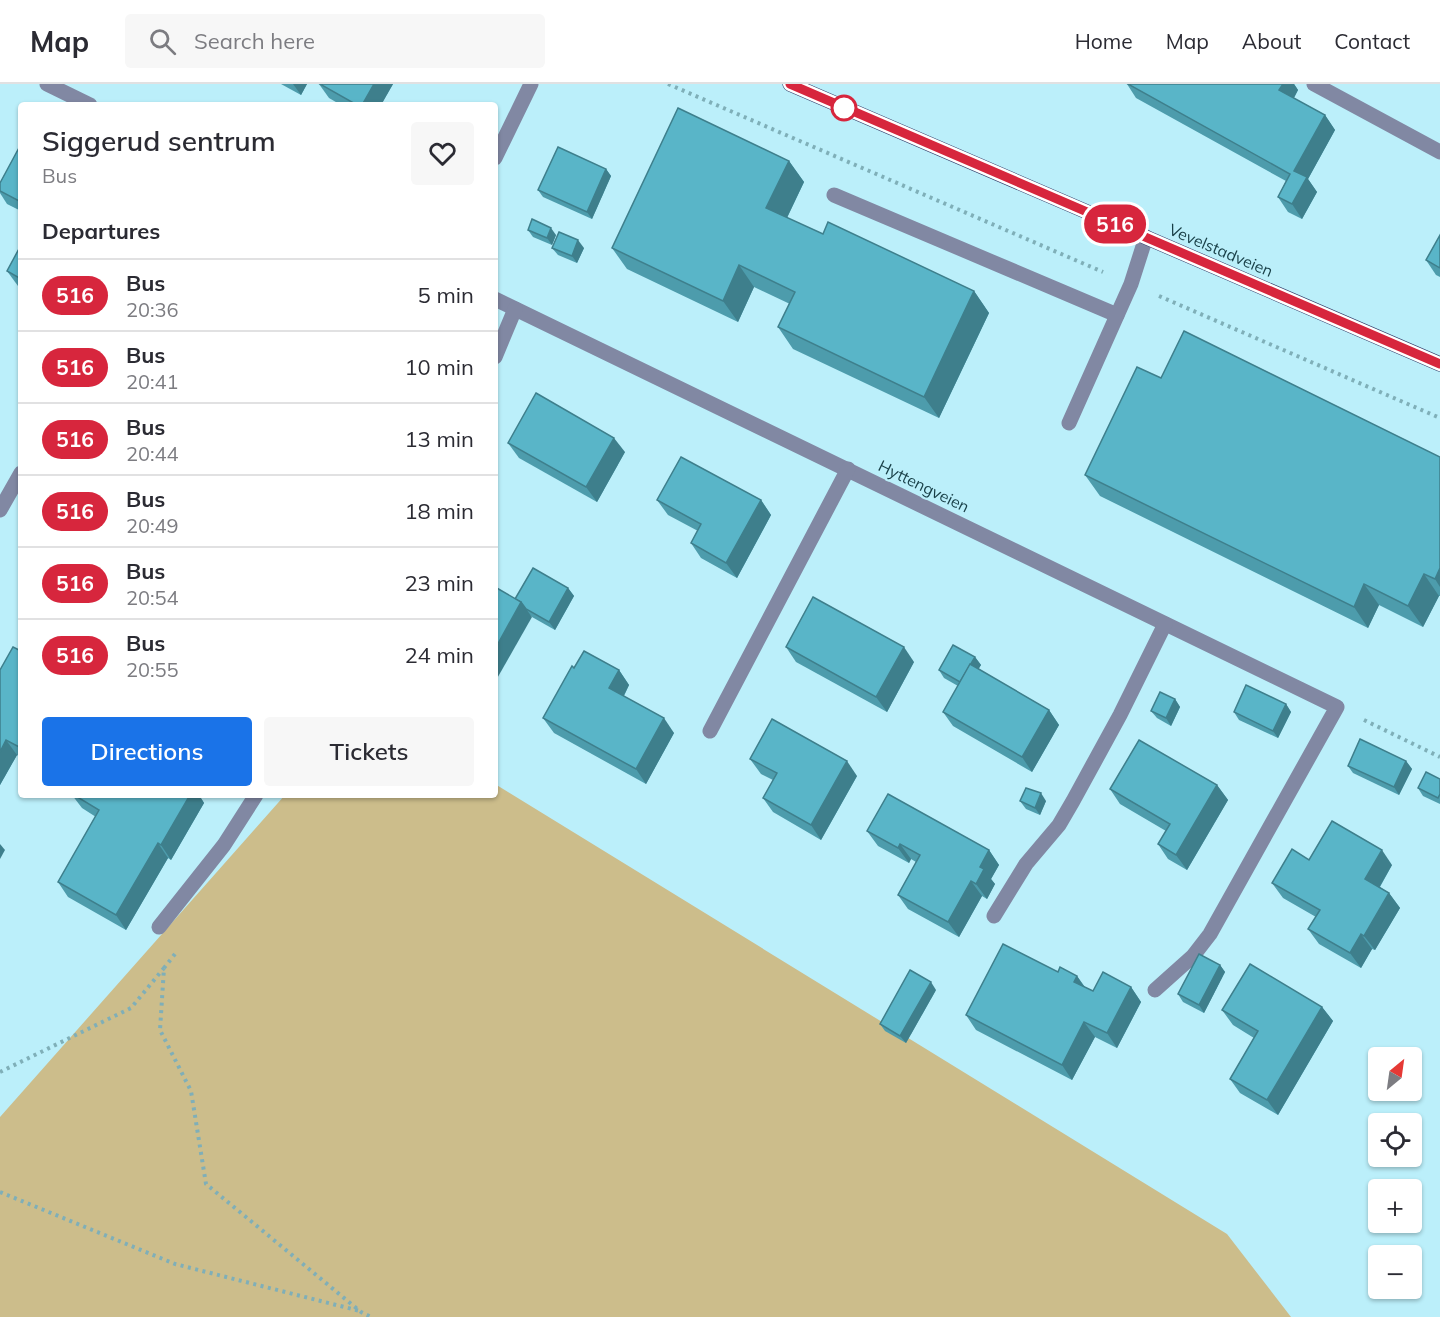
<!DOCTYPE html>
<html lang="en">
<head>
<meta charset="utf-8">
<style>
	body { margin:0; font-family:Mulish,sans-serif; background:#f7f7f7; color:#2b2b33; height:100vh; display:flex; flex-direction:column; font-size:22px; white-space:nowrap }
	* { box-sizing:border-box; margin:0 }
	p { font-size:20px; color:#7c7c81 }
	.icon { flex:none; width:33px; height:33px; fill:none; stroke:currentColor; stroke-width:2; stroke-linecap:round; stroke-linejoin:round }
	.map { position:relative; flex:1; overflow:hidden }
	.details { position:absolute; left:18px; top:18px; width:480px; height:696px; display:flex; flex-direction:column; background:#fff; border-radius:6px; box-shadow:0 2px 4px #0004 }
	.details>* { flex:none }
	.badge { padding:0 12px; border-radius:20px; font-size:21px; line-height:39px }
	.needle { width:39px; rotate:29deg }
	.buttons { position:absolute; left:1368px; top:963px; display:grid; gap:12px }
	.buttons a { display:grid; place-items:center; width:54px; height:54px; border-radius:6px; background:#fff; box-shadow:0 2px 4px #0004; font-size:30px }
	.map>.badge { position:absolute; translate:-50% -50%; box-shadow:0 0 0 3px #fff }
	h2 { padding:0 24px; font-size:22px; line-height:54px }
	.round { display:grid; place-items:center; flex:none; width:63px; height:63px; border-radius:6px; background:#f7f7f7 }
	.headline { display:flex; align-items:center; justify-content:space-between; height:102px; padding:0 24px }
	h1 { font-size:28px; font-weight:600; line-height:45px }
	.action { display:flex; gap:12px; margin-top:auto; padding:12px 24px }
	.action a { flex:1; height:69px; border-radius:6px; background:#1a73e8; color:#fff; font-size:24px; font-weight:600; line-height:69px; text-align:center }
	.action a+a { background:#f7f7f7; color:#2b2b33 }
	ul { padding:0; list-style:none }
	li { display:flex; align-items:center; gap:18px; height:72px; padding:0 24px; border-top:2px solid #e1e1e2 }
	li div { flex:1 }
	li b { display:block; font-size:22px }
	li em { font-style:normal }
	li .badge { min-width:66px; font-weight:700; text-align:center }
	header { display:flex; align-items:center; gap:36px; box-sizing:border-box; height:84px; padding:0 30px; background:#fff; border-bottom:2px solid #e1e1e2 }
	header strong { font-size:28px }
	nav { display:flex; gap:33px; margin-inline-start:auto; font-size:21px }
	.search { width:420px; height:54px; background:#f7f7f7; display:flex; align-items:center; gap:15px; box-sizing:border-box; padding:0 21px; border-radius:6px; color:#7c7c81; font-size:22px }
	.map>svg:first-child { display:block }
</style>
</head>
<body>
<header>
<strong>Map</strong>
<div class="search"><svg class="icon" aria-label="search" viewBox="0 0 24 24"><circle cx="10" cy="10" r="6"/><path d="M15 15l6 6"/></svg>Search here</div>
<nav><a>Home</a><a>Map</a><a>About</a><a>Contact</a></nav>
</header>
<div class="map">
<svg width="1440" height="1233" viewBox="0 0 1440 1233">
	<rect width="100%" height="100%" fill="#bbeffa"/>
	<polygon fill="#ccbd8b" points="495,700 1227,1150 1291,1233 0,1233 0,1033 285,711 495,711"/>
	<g fill="none" stroke-linecap="round" stroke-linejoin="round">
		<g stroke="#7fafb8" stroke-width="4" stroke-dasharray="3 4.5" stroke-linecap="butt">
			<polyline points="668,0 1103,188"/>
			<polyline points="1159,212 1440,334"/>
			<polyline points="1364,636 1440,673"/>
			<polyline points="175,870 164,884 160,946 191,1007 206,1100 361,1228 371,1233"/>
			<polyline points="0,988 131,924 164,884"/>
			<polyline points="0,1108 175,1180 360,1227"/>
		</g>
		<g stroke="#8188a3" stroke-width="15">
			<polyline points="47,0 90,21"/>
			<polyline points="1314,0 1440,68"/>
			<polyline points="495,74 531,0"/>
			<polyline points="834,111 1117,231"/>
			<polyline points="495,215 1337,623 1210,850 1193,872 1155,906"/>
			<polyline points="495,273 515,225"/>
			<polyline points="1069,339 1131,200 1146,153"/>
			<polyline points="0,426 21,389"/>
			<polyline points="710,647 848,385"/>
			<polyline points="994,832 1026,780 1059,741 1073,717 1120,631 1165,540"/>
			<polyline points="159,843 224,761 256,711"/>
		</g>
		<polyline stroke="#333d69" stroke-width="15" points="790,0 1440,280"/>
	</g>
	<g fill="#4d9cac">
		<polygon points="281,0 307,0 301,11"/>
		<polygon points="319,0 393,0 381,21 341,21 329,14"/>
		<polygon points="1127,0 1294,0 1298,6 1294,14 1325,31 1335,46 1308,95 1317,108 1302,135 1288,128 1278,113 1286,97 1136,14"/>
		<polygon points="21,60 21,127 7,120 0,109 0,99"/>
		<polygon points="789,77 804,98 787,134 823,150 974,207 989,229 939,334 793,265 778,243 790,220 754,203 738,238 627,185 612,164"/>
		<polygon points="606,85 611,92 592,135 543,113 538,106"/>
		<polygon points="528,146 556,151 552,161 533,153"/>
		<polygon points="1440,151 1440,193 1436,191 1426,176"/>
		<polygon points="21,161 21,204 18,202 7,187"/>
		<polygon points="552,164 584,164 577,179 558,171"/>
		<polygon points="1161,294 1440,373 1440,512 1439,512 1423,543 1379,521 1368,544 1100,412 1085,391"/>
		<polygon points="508,359 625,368 597,418 519,374"/>
		<polygon points="657,416 761,416 771,431 737,494 701,474 691,459 698,447 668,431"/>
		<polygon points="568,504 574,512 555,546 532,533 515,515"/>
		<polygon points="786,563 914,578 887,628 796,578"/>
		<polygon points="21,567 21,674 17,671 0,701 0,586"/>
		<polygon points="975,573 981,581 978,585 1049,626 1059,641 1032,688 953,642 943,628 958,602 944,594 939,586"/>
		<polygon points="574,584 619,586 629,601 624,612 674,649 646,700 554,649 543,634"/>
		<polygon points="1175,615 1180,623 1171,642 1157,634 1151,627"/>
		<polygon points="1286,620 1291,628 1278,654 1239,636 1234,628"/>
		<polygon points="750,675 857,692 821,756 773,728 763,714 773,696 761,690"/>
		<polygon points="1406,677 1412,685 1399,711 1353,689 1348,682"/>
		<polygon points="1440,695 1440,720 1423,712 1418,704"/>
		<polygon points="1217,701 1228,716 1187,786 1168,775 1158,760 1166,747 1120,720 1110,705"/>
		<polygon points="72,711 199,711 204,719 171,776 168,774 126,846 68,813 58,798 96,733 82,724"/>
		<polygon points="1020,717 1046,717 1040,731 1026,725"/>
		<polygon points="867,747 989,766 999,781 991,795 995,800 987,815 982,812 959,853 908,825 898,811 916,778 911,775 909,779 878,762"/>
		<polygon points="1309,776 1392,781 1380,803 1389,809 1400,824 1375,866 1372,865 1361,884 1319,860 1308,845 1316,833 1283,814 1272,799"/>
		<polygon points="1220,881 1225,888 1204,929 1183,918 1178,910"/>
		<polygon points="1058,888 1077,892 1085,903 1093,907 1131,903 1141,918 1117,964 1095,953 1072,996 976,946 966,931"/>
		<polygon points="936,906 906,959 885,947 880,940"/>
		<polygon points="1322,923 1333,937 1278,1031 1240,1009 1230,995 1254,954 1233,941 1222,926"/>
	</g>
	<g fill="#3e7f8c">
		<polygon points="293,0 307,0 301,11"/>
		<polygon points="374,0 393,0 381,21 362,21"/>
		<polygon points="1283,0 1294,0 1298,6 1290,21 1279,6"/>
		<polygon points="1325,31 1335,46 1308,95 1317,108 1302,135 1292,120 1294,87"/>
		<polygon points="789,77 804,98 781,146 766,124"/>
		<polygon points="606,85 611,92 592,135 587,128"/>
		<polygon points="551,144 556,151 552,161 547,154"/>
		<polygon points="578,156 584,164 577,179 572,172"/>
		<polygon points="739,181 754,203 738,238 723,217"/>
		<polygon points="974,207 989,229 939,334 924,313"/>
		<polygon points="614,354 625,368 597,418 586,403"/>
		<polygon points="761,416 771,431 737,494 726,479"/>
		<polygon points="1440,484 1440,503 1435,495"/>
		<polygon points="1424,490 1439,512 1423,543 1408,522"/>
		<polygon points="1364,500 1379,521 1368,544 1354,523"/>
		<polygon points="568,504 574,512 555,546 549,538"/>
		<polygon points="521,518 532,533 495,598 495,565"/>
		<polygon points="904,563 914,578 887,628 876,613"/>
		<polygon points="975,573 981,581 966,606 961,599"/>
		<polygon points="619,586 629,601 620,619 609,604"/>
		<polygon points="1175,615 1180,623 1171,642 1166,634"/>
		<polygon points="1286,620 1291,628 1278,654 1273,647"/>
		<polygon points="1049,626 1059,641 1032,688 1022,673"/>
		<polygon points="664,634 674,649 646,700 636,685"/>
		<polygon points="6,656 17,671 0,701 0,668"/>
		<polygon points="847,677 857,692 821,756 811,741"/>
		<polygon points="1406,677 1412,685 1399,711 1394,703"/>
		<polygon points="1217,701 1228,716 1187,786 1176,771"/>
		<polygon points="1041,709 1046,717 1040,731 1035,724"/>
		<polygon points="190,711 199,711 204,719 171,776 161,761"/>
		<polygon points="158,759 168,774 126,846 116,831"/>
		<polygon points="0,760 5,766 0,775"/>
		<polygon points="900,760 911,775 909,779 898,764"/>
		<polygon points="989,766 999,781 991,795 995,800 987,815 976,800 980,783"/>
		<polygon points="1382,766 1392,781 1376,809 1365,795"/>
		<polygon points="971,797 982,812 959,853 948,838"/>
		<polygon points="1389,809 1400,824 1375,866 1364,852"/>
		<polygon points="1361,850 1372,865 1361,884 1350,869"/>
		<polygon points="1220,881 1225,888 1204,929 1199,921"/>
		<polygon points="1077,892 1087,907 1074,898"/>
		<polygon points="931,898 936,906 906,959 900,952"/>
		<polygon points="1131,903 1141,918 1117,964 1107,949"/>
		<polygon points="1322,923 1333,937 1278,1031 1267,1016"/>
		<polygon points="1084,938 1095,953 1072,996 1062,981"/>
	</g>
	<g fill="#59b5c8" stroke="#3e7f8c" stroke-width="1.5">
		<polygon points="320,0 374,0 362,21 357,21"/>
		<polygon points="1128,0 1283,0 1279,6 1325,31 1294,87 1307,93 1292,120 1278,113 1290,90"/>
		<polygon points="678,24 789,77 766,124 823,150 828,138 974,207 924,313 778,243 795,208 739,181 723,217 612,164"/>
		<polygon points="21,60 21,118 0,107 0,99"/>
		<polygon points="558,63 606,85 587,128 538,106"/>
		<polygon points="532,135 551,144 547,154 528,146"/>
		<polygon points="559,148 578,156 572,172 552,164"/>
		<polygon points="1440,151 1440,184 1426,176"/>
		<polygon points="21,161 21,195 7,187"/>
		<polygon points="1184,247 1440,373 1440,484 1435,495 1424,490 1408,522 1364,500 1354,523 1085,391 1137,283 1161,294"/>
		<polygon points="536,309 614,354 586,403 508,359"/>
		<polygon points="681,373 761,416 726,479 691,459 701,440 657,416"/>
		<polygon points="533,484 568,504 549,538 526,525 521,518 515,515"/>
		<polygon points="495,503 521,518 495,565"/>
		<polygon points="813,513 904,563 876,613 786,563"/>
		<polygon points="953,561 975,573 960,598 939,586"/>
		<polygon points="13,563 21,567 21,664 6,656 0,668 0,586"/>
		<polygon points="584,567 619,586 609,604 664,634 636,685 543,634 572,582 574,584"/>
		<polygon points="970,580 1049,626 1022,673 943,628"/>
		<polygon points="1246,601 1286,620 1273,647 1234,628"/>
		<polygon points="1160,608 1175,615 1166,634 1151,627"/>
		<polygon points="772,635 847,677 811,741 763,714 777,689 750,675"/>
		<polygon points="1360,655 1406,677 1394,703 1348,682"/>
		<polygon points="1139,656 1217,701 1176,771 1158,760 1170,740 1110,705"/>
		<polygon points="1426,688 1440,695 1440,710 1438,714 1418,704"/>
		<polygon points="1026,704 1041,709 1035,724 1020,717"/>
		<polygon points="888,710 989,766 980,783 984,785 976,800 971,797 948,838 898,811 920,771 900,760 898,764 867,747"/>
		<polygon points="74,711 190,711 161,761 158,759 116,831 58,798 99,726"/>
		<polygon points="1332,737 1382,766 1365,795 1389,809 1364,852 1361,850 1350,869 1308,845 1320,826 1272,799 1292,765 1309,776"/>
		<polygon points="1003,860 1058,888 1060,883 1077,892 1074,898 1093,907 1103,888 1131,903 1107,949 1084,938 1062,981 966,931"/>
		<polygon points="1199,870 1220,881 1199,921 1178,910"/>
		<polygon points="1250,880 1322,923 1267,1016 1230,995 1258,947 1222,926"/>
		<polygon points="910,886 931,898 900,952 880,940"/>
	</g>
	<g fill="none" stroke-linecap="round" stroke-linejoin="round">
		<g stroke="#fff" stroke-width="14">
			<polyline id="line" points="790,0 1440,280"/>
		</g>
		<use href="#line" stroke="#d7263d" stroke-width="9"/>
	</g>
	<circle fill="#fff" stroke="#d7263d" stroke-width="3" cx="844" cy="24" r="12"/>
	<g text-anchor="middle" dominant-baseline="central" stroke-width="4.5" stroke-linejoin="round" paint-order="stroke">
		<g font-size="16" fill="#173e46" stroke="#bbeffa">
			<text transform="translate(1221 166) rotate(23)">Vevelstadveien</text>
			<text transform="translate(924 402) rotate(26)">Hyttengveien</text>
		</g>
	</g>
</svg>
<div class="buttons">
<a><svg class="needle" viewBox="-14 -14 28 28"><path d="M0-13l5 13h-10z" fill="#e53935"/><path d="M0 13l5-13h-10z" fill="#7c7c81"/></svg></a>
<a><svg class="icon" aria-label="locate" viewBox="0 0 24 24"><circle cx="12" cy="12" r="6"/><path d="M12 2v4M12 18v4M2 12h4M18 12h4"/></svg></a>
<a>+</a>
<a>−</a>
</div>
<b class="badge" style="left:1115px;top:140px;background:#d7263d;color:#fff">516</b>
<section class="details">
<div class="headline"><div><h1>Siggerud sentrum</h1><p>Bus</p></div><a class="round"><svg class="icon" aria-label="heart" viewBox="0 0 24 24"><path d="M12 20l-8-8c-3-5 5-10 8-4 3-6 11-1 8 4z"/></svg></a></div>
<h2>Departures</h2>
<ul>
<li><span class="badge" style="background:#d7263d;color:#fff">516</span><div><b>Bus</b><p>20:36</p></div><em>5 min</em></li>
<li><span class="badge" style="background:#d7263d;color:#fff">516</span><div><b>Bus</b><p>20:41</p></div><em>10 min</em></li>
<li><span class="badge" style="background:#d7263d;color:#fff">516</span><div><b>Bus</b><p>20:44</p></div><em>13 min</em></li>
<li><span class="badge" style="background:#d7263d;color:#fff">516</span><div><b>Bus</b><p>20:49</p></div><em>18 min</em></li>
<li><span class="badge" style="background:#d7263d;color:#fff">516</span><div><b>Bus</b><p>20:54</p></div><em>23 min</em></li>
<li><span class="badge" style="background:#d7263d;color:#fff">516</span><div><b>Bus</b><p>20:55</p></div><em>24 min</em></li>
</ul>
<div class="action"><a>Directions</a><a>Tickets</a></div>
</section>
</div>
</body>
</html>
